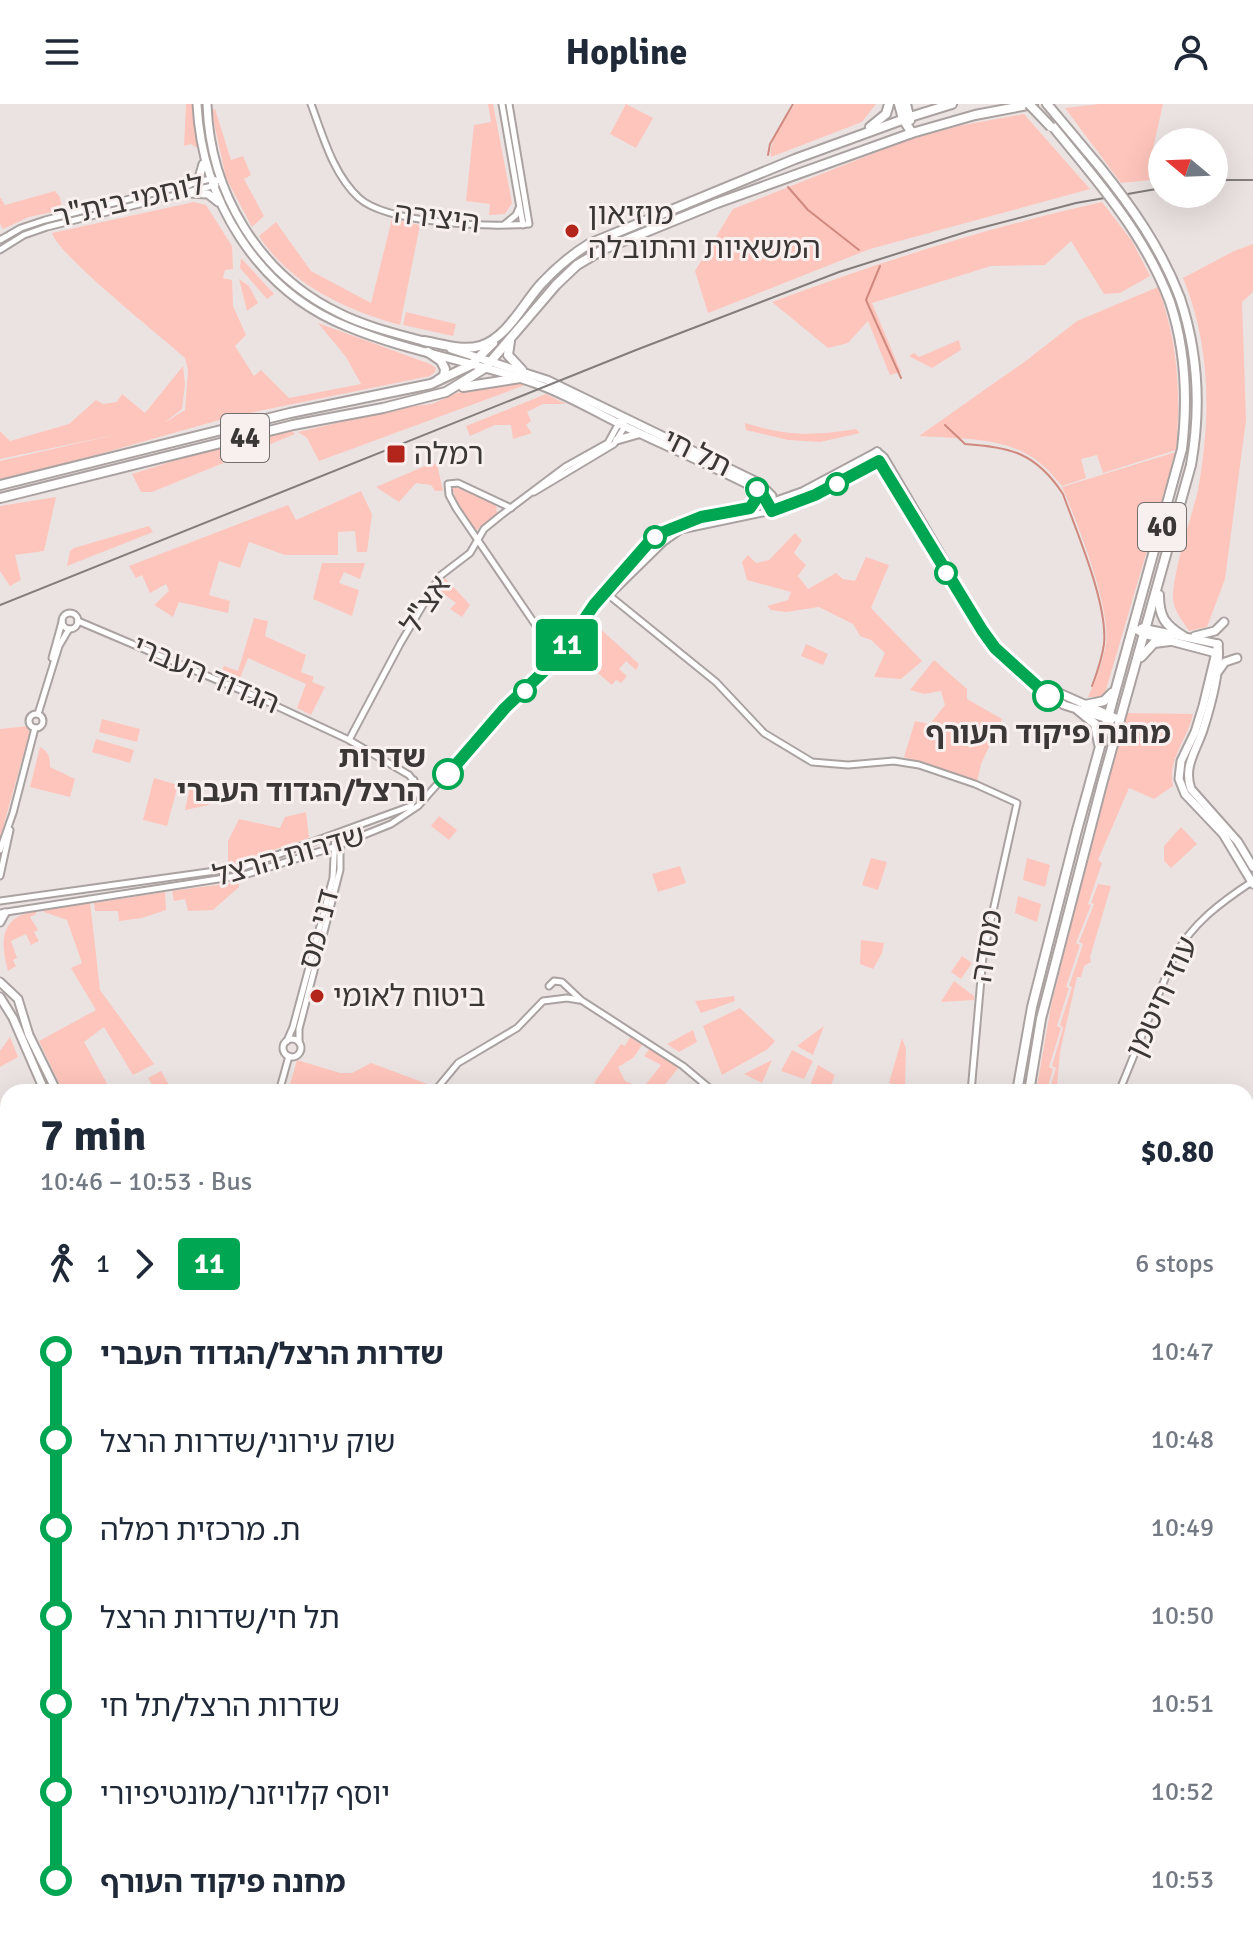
<!DOCTYPE html>
<html lang="en">
<head>
<meta charset="utf-8">
<style>
	body { margin:0; font-family:Signika,"Noto Sans Hebrew",sans-serif; background:#f2f2f3; color:#1f2937; height:100vh; display:flex; flex-direction:column; font-size:30px; white-space:nowrap }
	* { box-sizing:border-box; margin:0 }
	p { font-size:26px; color:#747a83 }
	.icon { flex:none; width:44px; height:44px; fill:none; stroke:currentColor; stroke-width:2; stroke-linecap:round; stroke-linejoin:round }
	.map { position:relative; flex:1; overflow:hidden }
	.sheet { position:absolute; left:0px; top:980px; width:1254px; height:856px; display:flex; flex-direction:column; background:#fff; border-radius:24px 24px 0 0; box-shadow:0 8px 32px #0002 }
	.sheet>* { flex:none }
	.badge { padding:0 16px; border-radius:6px; font-size:28px; line-height:52px }
	.needle { width:52px; rotate:289deg }
	.controls { position:absolute; left:1148px; top:24px; display:grid; gap:16px }
	.controls a { display:grid; place-items:center; width:80px; height:80px; border-radius:50%; background:#fff; box-shadow:0 8px 32px #0002; font-size:40px }
	.map>.badge { position:absolute; translate:-50% -50%; box-shadow:0 0 0 4px #fff }
	.legs { display:flex; align-items:center; gap:12px; height:88px; padding:0 40px; font-size:26px }
	.legs p { margin-inline-start:auto }
	.head { display:flex; align-items:center; justify-content:space-between; height:136px; padding:0 40px }
	h1 { font-size:44px; font-weight:700; line-height:60px }
	ul { padding:0 40px; list-style:none }
	li { display:flex; align-items:center; gap:28px; height:88px; font-size:30px }
	li i { display:grid; place-items:center; width:12px; height:100%; margin:0 10px; background:currentColor }
	li i::after { content:''; width:20px; height:20px; margin:-10px; border:6px solid; border-radius:50%; background:#fff }
	li p { margin-inline-start:auto }
	li:first-child i { background:linear-gradient(#0000 50%,currentColor 0) }
	li:last-child i { background:linear-gradient(currentColor 50%,#0000 0) }
	header { display:flex; justify-content:space-between; align-items:center; height:104px; padding:0 40px; background:#fff; font-size:36px; font-weight:700 }
	.map>svg:first-child { display:block }
</style>
</head>
<body>
<header><svg class="icon" aria-label="menu" viewBox="0 0 24 24"><path d="M4 6h16M4 12h16M4 18h16"/></svg>Hopline<svg class="icon" aria-label="person" viewBox="0 0 24 24"><circle cx="12" cy="8" r="4"/><path d="M4 21q1-7 8-7t8 7"/></svg></header>
<div class="map">
<svg width="1253" height="1836" viewBox="0 0 1253 1836">
	<rect width="100%" height="100%" fill="#ebe3e2"/>
	<g fill="#fec5bc">
		<polygon points="186,0 195,0 199,45 191,40 184,42"/>
		<polygon points="488,0 493,0 512,99 505,110 489,111 490,100 466,97 474,21 491,18"/>
		<polygon points="626,0 653,14 636,44 610,30"/>
		<path d="M795 0H876L862 18 771 53C768 36 786 15 795 0Z"/>
		<polygon points="1099,0 1163,0 1152,49 1162,53 1161,75 1121,79 1065,4"/>
		<polygon points="211,5 215,5 231,56 243,52 251,71 244,75 264,112 252,123 226,74"/>
		<polygon points="1024,10 1090,85 870,145 708,209 695,167 733,105 902,38 958,22"/>
		<polygon points="55,87 60,93 62,106 29,113 3,125 0,120 0,93 5,101"/>
		<path d="M194 98 206 101 232 142 233 165 225 166 223 174 232 176 233 202 246 231 235 242 254 272 261 266 289 294 361 280 346 253 318 219 430 260 436 264 435 268 430 272 230 313 29 370 0 375V357L119 330 0 355V327L10 337 69 320 96 296 103 300 117 298 122 290 145 309 183 262 185 280 182 305 164 319 185 306 188 266 185 254C162 233 58 151 52 129Z"/>
		<path d="M1102 98 1132 137 1150 172 1120 189 1104 190 1071 137 1045 161 991 162 872 199 901 268 890 271 868 217 848 239 828 244 772 198C879 158 990 123 1102 98Z"/>
		<path d="M392 115 420 121 400 221C346 206 291 181 259 132L276 118 311 167 371 199Z"/>
		<path d="M1253 140V188L1242 198 1246 316 1225 475 1207 523 1189 527C1184 519 1176 509 1174 500 1168 481 1193 409 1198 386 1211 314 1211 242 1183 174L1234 147Z"/>
		<polygon points="241,154 274,190 267,195 240,164"/>
		<polygon points="239,175 249,182 258,199 247,207"/>
		<path d="M1158 183C1178 239 1181 287 1176 346L1103 369 1097 351 1081 355 1086 374 1062 382C1055 374 1048 365 1040 359 1008 332 959 335 919 332L1027 256 1077 217Z"/>
		<polygon points="406,208 456,220 453,232 403,221"/>
		<polygon points="959,236 961,246 932,264 909,252 914,249 919,253"/>
		<polygon points="519,278 528,280 319,357 307,334 298,328 406,303 432,300 457,289 492,281"/>
		<polygon points="546,290 566,300 543,300 527,308 531,317 526,321 532,329 513,335 511,321 495,321 470,332 466,322"/>
		<path d="M745 319C788 332 812 332 856 325L860 329 820 338 788 336 746 326Z"/>
		<polygon points="291,326 295,330 152,388 141,388 132,370 192,351"/>
		<path d="M1176 348 1105 589 1101 593H1088C1096 576 1103 558 1106 539 1111 504 1077 417 1062 383Z"/>
		<polygon points="432,359 437,360 443,387 435,387 431,381 416,379 399,398 376,383"/>
		<polygon points="452,383 462,384 496,401 497,409 474,428 459,405"/>
		<polygon points="361,387 372,410 367,448 357,448 355,427 338,428 338,451 285,451 249,438 240,464 219,457 209,491 230,497 228,509 179,498 173,513 154,501 169,487 166,480 150,489 142,471 136,474 129,462 288,401 296,416"/>
		<polygon points="56,393 44,447 15,451 21,476 10,482 0,467 0,402"/>
		<polygon points="149,422 153,428 67,462 70,447 74,444"/>
		<polygon points="795,429 802,436 794,449 806,461 798,472 808,485 836,469 843,475 855,477 866,453 889,461 871,504 922,557 901,575 874,573 885,549 871,536 860,532 853,520 819,503 786,508 771,506 767,502 788,496 791,488 747,476 742,458 748,451 756,459 769,456"/>
		<polygon points="322,459 365,459 360,475 344,468 339,479 359,486 352,512 313,495"/>
		<polygon points="445,474 470,501 462,513 450,505 456,499 437,485"/>
		<polygon points="254,514 268,517 265,532 306,551 301,568 314,573 312,578 325,583 311,611 297,604 306,580 248,554 238,579 220,572 224,562 238,567"/>
		<polygon points="594,519 639,560 636,566 626,557 619,565 627,572 621,579 616,576 612,581 572,547"/>
		<polygon points="806,540 828,550 823,561 801,552"/>
		<polygon points="934,556 967,585 967,595 1002,615 981,660 977,678 904,653 915,617 930,620 945,601 941,587 924,590 910,586"/>
		<path d="M1126 609 1193 610C1188 635 1167 655 1173 682L1154 695 1129 684 1098 756 1102 759 1088 800 1091 801 1076 839 1080 841 1066 883 1069 884 1057 922 1061 924 1049 963 1053 965 1046 988H1036L1051 902 1107 675Z"/>
		<polygon points="102,615 140,625 137,638 99,628"/>
		<polygon points="29,622 30,627 0,734 0,625"/>
		<polygon points="96,635 134,646 130,659 92,648"/>
		<path d="M40 643C49 648 50 653 50 663L75 675 70 693 30 683Z"/>
		<polygon points="154,674 178,681 167,722 143,716"/>
		<polygon points="190,682 201,685 209,701 185,706"/>
		<polygon points="306,708 309,734 228,761 228,737 239,715 280,724 285,713"/>
		<polygon points="439,712 457,726 449,736 431,722"/>
		<polygon points="1181,723 1197,740 1171,764 1164,757 1164,742"/>
		<polygon points="871,754 887,758 878,786 862,781"/>
		<polygon points="1027,754 1050,761 1045,783 1023,776"/>
		<polygon points="680,762 686,779 658,788 652,770"/>
		<polygon points="239,778 239,783 213,806 188,807 185,795 174,797 172,787"/>
		<polygon points="1098,780 1111,782 1090,853 1091,858 1084,862 1081,873 1077,873 1060,948 1057,982 1067,984 1065,988 1049,988 1056,964 1052,962 1063,924 1060,921 1072,883 1069,882 1083,840 1079,838 1094,800 1091,799"/>
		<polygon points="165,788 166,806 142,814 119,817 118,807 95,807 94,799"/>
		<polygon points="1018,792 1041,800 1037,818 1015,809"/>
		<polygon points="90,798 100,886 154,960 133,971 104,923 84,938 109,983 101,988 63,988 39,937 96,906 71,864 82,859 67,816 44,808 44,805"/>
		<path d="M36 807V810L30 813 38 826 34 828 39 837 31 841 26 830 11 837 17 854 13 856 16 862 8 867C0 836 0 813 36 807Z"/>
		<polygon points="861,836 884,839 882,849 873,865 860,860"/>
		<polygon points="962,852 972,859 961,875 951,868"/>
		<polygon points="954,877 974,892 974,896 941,898"/>
		<polygon points="734,892 735,897 701,909 695,897"/>
		<polygon points="740,904 775,937 768,945 722,971 703,922"/>
		<polygon points="824,922 813,951 797,942"/>
		<polygon points="693,926 697,938 679,948 667,940"/>
		<polygon points="10,933 18,953 0,963 0,947"/>
		<polygon points="630,933 642,941 633,954 618,963 625,977 643,984 661,961 644,952 650,944 679,963 659,988 604,988 605,985 594,979 621,940 625,942"/>
		<polygon points="902,934 906,945 905,983 889,979"/>
		<polygon points="792,946 813,957 804,975 781,967"/>
		<polygon points="297,956 340,969 352,969 371,959 430,981 427,988 288,988"/>
		<polygon points="772,956 762,979 744,970"/>
		<polygon points="818,961 835,971 828,988 811,988 811,979"/>
		<polygon points="161,967 173,988 156,988 148,974"/>
		<polygon points="1253,1037 1253,1176 1246,1192 1246,1053"/>
		<polygon points="0,1512 8,1515 8,1578 0,1575"/>
		<polygon points="1253,1531 1253,1613 1246,1616 1246,1541"/>
		<polygon points="0,1765 8,1768 8,1828 88,1828 85,1836 0,1836"/>
		<polygon points="217,1828 254,1828 250,1836 207,1836"/>
		<polygon points="256,1828 299,1828 296,1836 275,1836"/>
		<polygon points="322,1828 396,1828 406,1836 342,1836"/>
		<polygon points="804,1828 880,1828 875,1836 799,1836"/>
	</g>
	<g fill="none" stroke-linecap="round" stroke-linejoin="round">
		<g stroke="#d0897e" stroke-width="2">
			<polyline points="768,51 770,40 793,0"/>
			<polyline points="788,83 808,106 859,146"/>
			<polyline points="880,162 866,196 901,274"/>
			<path d="M945 321 965 340C1011 343 1036 349 1063 390 1077 429 1108 500 1104 540 1102 554 1097 569 1092 582"/>
		</g>
		<g stroke="#aaa2a1" stroke-width="9">
			<g id="minor">
				<path d="M311 0C323 32 333 70 359 94 388 120 490 123 529 120L509 0"/>
				<polyline points="502,0 523,121"/>
				<polyline points="505,120 516,111 519,104"/>
				<polyline points="0,136 21,124 45,116 210,75 221,77"/>
				<polyline points="0,146 24,131 47,123 216,81"/>
				<polyline points="534,388 614,340 625,322 624,314"/>
				<polyline points="768,400 690,415 672,423 605,488 716,578 764,629 812,658 848,661 894,657 919,661 975,680 1017,699 983,852 971,988"/>
				<polyline points="609,492 664,438 681,426 772,407"/>
				<circle cx="70" cy="517" r="8"/>
				<polyline points="78,517 257,593 349,636 409,671 426,693"/>
				<polyline points="52,554 62,518"/>
				<polyline points="38,610 59,542 69,525"/>
				<circle cx="36" cy="617" r="7"/>
				<polyline points="349,636 400,540 440,472 470,449 484,425 500,412 565,363 608,339 620,317"/>
				<polyline points="0,746 13,709 35,624"/>
				<polyline points="0,772 10,726"/>
				<polyline points="0,797 244,763 411,702 415,689 414,676"/>
				<polyline points="0,809 244,771 334,743 391,720 418,702 504,605 558,554 456,404 449,391 448,380 458,379 511,404"/>
				<polyline points="549,882 554,877 562,878 581,896 683,962 714,988"/>
				<circle cx="292" cy="944" r="9"/>
				<polyline points="287,937 293,923 333,774 335,732"/>
				<polyline points="299,938 299,925 340,766 340,744 335,732"/>
				<polyline points="279,988 289,952"/>
				<polyline points="434,988 458,959 517,924 543,897 567,894 579,896"/>
				<path d="M1119 988 1173 855C1191 820 1221 798 1253 777"/>
				<polyline points="0,1122 8,1118"/>
				<polyline points="0,1463 8,1463"/>
				<polyline points="0,1468 8,1468"/>
			</g>
		</g>
		<g stroke="#aaa2a1" stroke-width="11">
			<g id="major">
				<path d="M197 0C202 96 257 187 348 223 408 248 473 257 534 279 564 289 593 307 622 321 666 342 710 361 753 383L763 391 772 407"/>
				<path d="M207 0C210 88 258 170 339 209 367 223 398 230 427 238"/>
				<polyline points="187,81 199,74 203,60"/>
				<polyline points="188,89 208,90 218,98"/>
				<polyline points="451,245 547,276 759,379 772,392 772,407"/>
				<polyline points="617,336 638,330"/>
				<polyline points="877,348 884,354 948,463 972,511 995,544 1039,580 1120,616"/>
				<polyline points="877,348 882,363 947,470"/>
				<polyline points="771,399 802,388 877,348"/>
				<polyline points="750,404 756,395 753,383"/>
				<polyline points="772,407 815,391 882,355"/>
				<polyline points="1134,524 1144,530 1216,549"/>
				<polyline points="1142,524 1218,540"/>
				<polyline points="1195,532 1215,527 1224,518"/>
				<polyline points="1218,540 1203,602 1195,628 1181,657 1179,675 1185,690 1223,730 1253,780"/>
				<path d="M1218 540C1221 566 1211 601 1203 626 1196 647 1183 663 1191 685L1238 738 1253 763"/>
				<polyline points="1217,569 1225,558 1237,554"/>
				<polyline points="1039,584 1064,601 1111,616"/>
				<polyline points="0,818 5,809"/>
				<polyline points="0,878 18,895 29,931 57,988"/>
				<polyline points="0,893 13,914 45,988"/>
				<polyline points="1246,1203 1253,1187"/>
				<polyline points="1246,1225 1253,1210"/>
				<polyline points="113,1836 116,1828"/>
				<polyline points="122,1836 125,1828"/>
				<polyline points="494,1836 501,1828"/>
				<polyline points="504,1836 511,1828"/>
			</g>
		</g>
		<g stroke="#aaa2a1" stroke-width="12">
			<g id="highway">
				<polyline points="899,0 903,15 912,29"/>
				<polyline points="906,0 910,16"/>
				<polyline points="1047,0 1099,62"/>
				<polyline points="1050,19 1086,63"/>
				<polyline points="870,23 886,10 889,0"/>
				<path d="M424 237C442 240 462 247 480 242 507 234 523 200 541 180 556 164 571 151 589 140L795 55 910 13 952 0"/>
				<polyline points="510,237 508,251 522,266"/>
				<polyline points="428,248 441,257 445,265 444,272 438,276"/>
				<polyline points="463,283 520,274"/>
				<polyline points="0,381 290,309 431,280 471,261 493,239"/>
				<polyline points="0,394 293,321 383,304 446,288 485,264 556,181 577,161 604,145 717,99 912,29 975,11 1033,0"/>
				<path d="M1159 491C1159 513 1165 521 1183 532"/>
				<polyline points="1141,553 1154,539 1170,537"/>
				<polyline points="1085,601 1104,597 1112,589"/>
				<polyline points="1078,606 1095,620 1099,640"/>
				<path d="M1017 988 1032 903 1077 726 1182 345C1188 294 1186 246 1170 198"/>
				<path d="M1029 988 1041 915 1102 680 1191 361C1201 305 1198 248 1180 194"/>
				<polyline points="1246,1435 1253,1429"/>
				<polyline points="1246,1493 1253,1487"/>
				<polyline points="1246,1516 1253,1509"/>
				<polyline points="1158,1828 1162,1836"/>
				<polyline points="1172,1828 1175,1836"/>
				<polyline points="883,1836 889,1828"/>
				<polyline points="920,1836 925,1828"/>
				<polyline points="935,1836 942,1828"/>
			</g>
		</g>
		<use href="#minor" stroke="#fff" stroke-width="5"/>
		<use href="#major" stroke="#fff" stroke-width="7"/>
		<use href="#highway" stroke="#fff" stroke-width="8"/>
		<g stroke="#827d7c" stroke-width="2">
			<polyline points="1214,76 1253,76"/>
			<polyline points="0,501 636,246 839,168 969,127 1076,99 1162,84"/>
		</g>
		<g stroke="#aaa2a1" stroke-width="11" stroke-linecap="butt">
			<polyline id="major-bridge" points="1246,1448 1253,1452"/>
		</g>
		<g stroke="#aaa2a1" stroke-width="12" stroke-linecap="butt">
			<g id="highway-bridge">
				<polyline points="1029,0 1051,23"/>
				<path d="M1099 62C1132 103 1161 144 1180 194"/>
				<path d="M1086 63C1120 105 1151 147 1170 198"/>
			</g>
		</g>
		<use href="#major-bridge" stroke="#fff" stroke-width="7"/>
		<use href="#highway-bridge" stroke="#fff" stroke-width="8"/>
	</g>
	<g fill="none" stroke-linecap="round" stroke-linejoin="round">
		<g stroke="#fff" stroke-width="18">
			<polyline id="line-1" points="448,670 505,604 558,554 594,501 650,437 661,429 701,413 750,404 756,395 753,383 763,391 772,407 815,391 879,357 982,526 995,544 1048,592"/>
		</g>
		<use href="#line-1" stroke="#00a651" stroke-width="12"/>
	</g>
	<g fill="#b3241a" stroke="#f8f0ef" stroke-width="3">
		<circle cx="572" cy="127" r="8"/>
		<rect x="386" y="340" width="20" height="20" rx="4"/>
		<circle cx="317" cy="892" r="8"/>
	</g>
	<g fill="#fff" stroke="#00a651" stroke-width="4">
		<circle cx="837" cy="380" r="10"/>
		<circle cx="757" cy="385" r="10"/>
		<circle cx="655" cy="433" r="10"/>
		<circle cx="946" cy="469" r="10"/>
		<circle cx="525" cy="587" r="10"/>
		<circle cx="1048" cy="592" r="14"/>
		<circle cx="448" cy="670" r="14"/>
	</g>
	<g text-anchor="middle" dominant-baseline="central" stroke-width="6" stroke-linejoin="round" paint-order="stroke">
		<g fill="#f8f0ef" stroke="#736e6e" stroke-width="2">
			<rect x="221" y="310" width="48" height="48" rx="6"/>
			<rect x="1138" y="399" width="48" height="48" rx="6"/>
		</g>
		<g font-size="28" font-weight="bold" fill="#3a3736">
			<text x="245" y="334">44</text>
			<text x="1162" y="423">40</text>
		</g>
		<g font-size="30" fill="#3a3736" stroke="#f8f0ef">
			<text transform="translate(129 97) rotate(-13)">לוחמי בית"ר</text>
			<text transform="translate(437 114) rotate(7)">היצירה</text>
			<text transform="translate(697 349) rotate(26)">תל חי</text>
			<text transform="translate(426 501) rotate(-56)">אצ"ל</text>
			<text transform="translate(206 571) rotate(23)">הגדוד העברי</text>
			<text transform="translate(289 752) rotate(-16)">שדרות הרצל</text>
			<text transform="translate(319 825) rotate(-75)">דני מס</text>
			<text transform="translate(987 842) rotate(-81)">מסדה</text>
			<text transform="translate(1162 893) rotate(-65)">עוזי חיטמן</text>
		</g>
		<g font-size="30" fill="#3a3736" stroke="#f8f0ef" text-anchor="start">
			<text x="588" y="110">מוזיאון<tspan x="588" dy="34">המשאיות והתובלה</tspan></text>
			<text x="414" y="350">רמלה</text>
			<text x="333" y="892">ביטוח לאומי</text>
		</g>
		<g font-size="30" font-weight="bold" fill="#3a3736" stroke="#f8f0ef">
			<text x="1048" y="629">מחנה פיקוד העורף</text>
			<text x="426" y="653" text-anchor="end">שדרות<tspan x="426" dy="34">הרצל/הגדוד העברי</tspan></text>
		</g>
	</g>
</svg>
<div class="controls">
<a><svg class="needle" viewBox="-14 -14 28 28"><path d="M0-13l5 13h-10z" fill="#e53935"/><path d="M0 13l5-13h-10z" fill="#747a83"/></svg></a>
</div>
<b class="badge" style="left:567px;top:541px;background:#00a651;color:#fff">11</b>
<section class="sheet">
<div class="head"><div><h1>7 min</h1><p>10:46 – 10:53 · Bus</p></div><b>$0.80</b></div>
<div class="legs"><svg class="icon" aria-label="walk" viewBox="0 0 24 24"><circle cx="13" cy="4" r="2"/><path d="M13 8l-2 6 4 7M11 14l-3 7M7 12l3-4h3l4 4"/></svg>1<svg class="icon" aria-label="forward" viewBox="0 0 24 24"><path d="M9 5l7 7-7 7"/></svg><b class="badge" style="background:#00a651;color:#fff">11</b><p>6 stops</p></div>
<ul>
<li><i style="color:#00a651"></i><b>שדרות הרצל/הגדוד העברי</b><p>10:47</p></li>
<li><i style="color:#00a651"></i><span>שוק עירוני/שדרות הרצל</span><p>10:48</p></li>
<li><i style="color:#00a651"></i><span>ת. מרכזית רמלה</span><p>10:49</p></li>
<li><i style="color:#00a651"></i><span>תל חי/שדרות הרצל</span><p>10:50</p></li>
<li><i style="color:#00a651"></i><span>שדרות הרצל/תל חי</span><p>10:51</p></li>
<li><i style="color:#00a651"></i><span>יוסף קלויזנר/מונטיפיורי</span><p>10:52</p></li>
<li><i style="color:#00a651"></i><b>מחנה פיקוד העורף</b><p>10:53</p></li>
</ul>
</section>
</div>
</body>
</html>
